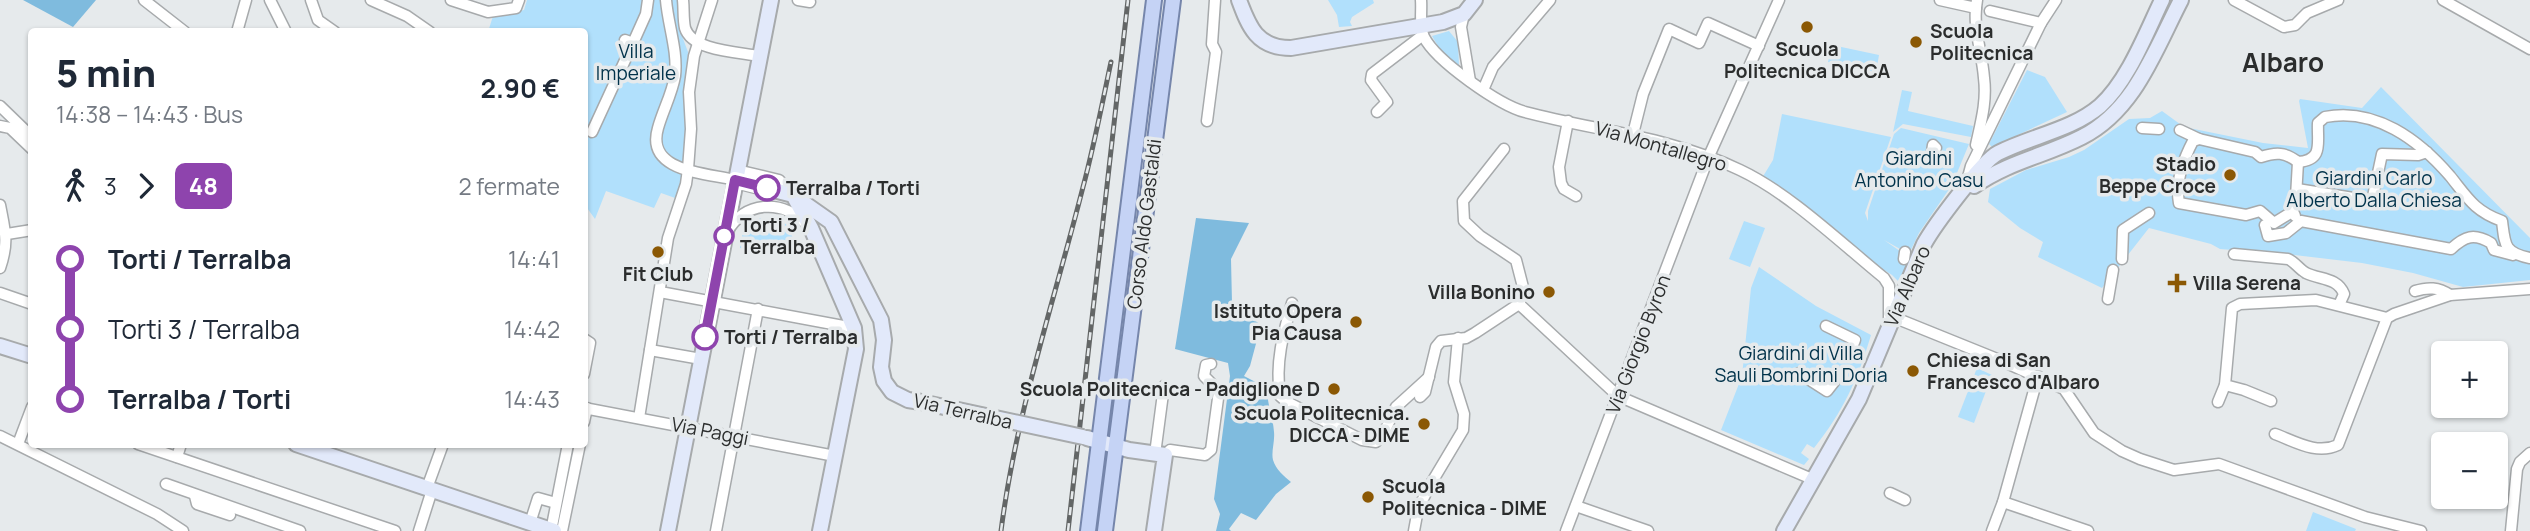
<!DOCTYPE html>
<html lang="it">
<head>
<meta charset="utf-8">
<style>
	body { margin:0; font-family:Manrope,sans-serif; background:#f6f6f7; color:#1f2937; height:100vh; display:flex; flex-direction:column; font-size:26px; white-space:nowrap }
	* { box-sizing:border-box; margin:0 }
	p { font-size:23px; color:#747a83 }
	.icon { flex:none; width:38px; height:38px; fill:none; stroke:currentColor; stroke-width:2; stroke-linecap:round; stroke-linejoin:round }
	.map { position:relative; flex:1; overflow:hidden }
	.details { position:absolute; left:28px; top:28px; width:560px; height:420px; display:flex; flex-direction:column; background:#fff; border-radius:7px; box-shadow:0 2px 5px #0004 }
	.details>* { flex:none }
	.badge { padding:0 14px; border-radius:10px; font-size:24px; line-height:46px }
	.controls { position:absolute; left:2431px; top:341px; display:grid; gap:14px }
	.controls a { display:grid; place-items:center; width:77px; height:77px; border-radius:7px; background:#fff; box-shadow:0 2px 5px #0004; font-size:35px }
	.map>.badge { position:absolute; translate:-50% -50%; box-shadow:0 0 0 4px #fff }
	.legs { display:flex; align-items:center; gap:10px; height:77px; padding:0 28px; font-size:23px }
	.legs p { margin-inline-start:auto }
	.headline { display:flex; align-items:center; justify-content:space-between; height:119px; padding:0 28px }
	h1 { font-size:38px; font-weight:800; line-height:52px }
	ul { padding:0 28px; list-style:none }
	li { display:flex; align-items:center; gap:24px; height:70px; font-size:26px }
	li i { display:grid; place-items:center; width:10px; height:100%; margin:0 9px; background:currentColor }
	li i::after { content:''; width:18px; height:18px; margin:-9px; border:5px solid; border-radius:50%; background:#fff }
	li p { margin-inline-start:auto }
	li:first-child i { background:linear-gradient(#0000 50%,currentColor 0) }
	li:last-child i { background:linear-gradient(currentColor 50%,#0000 0) }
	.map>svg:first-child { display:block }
</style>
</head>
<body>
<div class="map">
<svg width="2530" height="531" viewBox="0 0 2530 531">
	<rect width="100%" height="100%" fill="#e6eaec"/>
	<g fill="#b1e0fc">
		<polygon points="527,0 677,0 679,28 688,52 684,93 688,129 685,168 678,199 661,193 654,208 606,191 595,219 585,205 584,32 488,32 493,16 524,10"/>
		<polygon points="1328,0 1373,0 1374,3 1352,17 1350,22 1352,26 1339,27 1337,15"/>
		<polygon points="1449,31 1458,42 1459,66 1442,53 1432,36"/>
		<polygon points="1832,45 1879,55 1876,72 1828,62"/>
		<polygon points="2027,70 2045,77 2067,112 1992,147 1989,144"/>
		<polygon points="2381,87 2530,238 2530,280 2463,287 2413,273 2362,263 2285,254 2220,249 2211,244 2149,228 2102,288 2038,257 2043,242 2020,228 1988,202 1990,189 2026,170 2069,157 2084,150 2129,119 2150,118 2162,111 2184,127 2263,143 2308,148 2299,101 2300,99 2362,108"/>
		<polygon points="1902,90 1912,92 1908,111 1973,126 1971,137 1903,124 1893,132"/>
		<polygon points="1782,114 1891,137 1865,213 1868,221 1868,211 1894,134 1901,128 1969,144 1952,185 1919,233 1909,254 1884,240 1910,258 1900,283 1892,275 1864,257 1837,230 1762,178 1773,160"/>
		<path d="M758 218 779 220 789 226 795 246V256L740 248C743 233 742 223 758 218Z"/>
		<polygon points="1744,221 1765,228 1750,267 1729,259"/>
		<path d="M1759 267 1816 306 1871 335C1858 379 1843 412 1814 448L1807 444 1801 453 1809 459 1804 465 1721 430 1742 376 1751 288Z"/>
		<polygon points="1977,368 1992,375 1974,423 1958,417"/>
		<polygon points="2313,512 2356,529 2355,531 2306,531"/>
	</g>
	<g fill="#7fbbde">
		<polygon points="23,0 96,0 73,27"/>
		<path d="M1196 218 1249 223 1231 259 1232 303 1261 325 1250 366 1244 376 1267 388C1267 404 1273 417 1274 432 1275 441 1271 452 1273 460 1276 470 1284 476 1291 482L1276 494 1256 520 1241 513 1229 529 1231 531H1216L1220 514 1214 499 1230 376 1228 363 1175 349Z"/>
	</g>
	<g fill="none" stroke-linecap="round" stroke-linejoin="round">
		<g stroke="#a7aaac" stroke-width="13">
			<g id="street">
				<polyline points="144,0 185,32"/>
				<polyline points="270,0 286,32"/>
				<polyline points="311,0 318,20 335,32"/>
				<polyline points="371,0 407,16 430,32"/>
				<polyline points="451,0 488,12 516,8 519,0"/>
				<path d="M666 0C668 25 678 51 675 76 672 94 663 110 658 128 645 172 706 173 735 180"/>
				<path d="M683 0C684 9 683 19 685 28 692 51 738 52 759 56"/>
				<polyline points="798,0 810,2"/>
				<path d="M1421 0C1422 11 1419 27 1424 37 1436 61 1499 105 1525 112 1597 131 1672 137 1740 170 1789 193 1841 243 1884 278L1889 286V321"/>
				<polyline points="1940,0 1976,8"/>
				<polyline points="2234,0 2284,27 2295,25 2307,13 2338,0"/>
				<polyline points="2443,0 2530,49"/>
				<polyline points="1990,11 2041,23"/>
				<polyline points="1464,14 1461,27 1470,81"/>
				<polyline points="237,32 246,0"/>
				<polyline points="625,40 633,43 646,14 648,0"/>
				<polyline points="1483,90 1493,67 1550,0"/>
				<polyline points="0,106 32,137"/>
				<polyline points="1377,112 1387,102 1371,80 1372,74 1423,35"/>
				<polyline points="1207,121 1216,52 1212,44 1215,0"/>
				<polyline points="1568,121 1559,167 1561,183 1564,189 1576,196"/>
				<polyline points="0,126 10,128 32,149"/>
				<polyline points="2142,128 2159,129"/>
				<path d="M2180 130 2199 139 2255 152 2261 157C2276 152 2285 152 2298 162 2324 160 2317 143 2318 123L2325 117C2375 107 2419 140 2450 176 2467 197 2474 211 2502 221 2505 245 2504 253 2530 258"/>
				<polyline points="592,132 633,43"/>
				<polyline points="1633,134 1643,94 1669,29 1699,43 1708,23 1759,46"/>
				<path d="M2199 139 2193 141C2183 160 2175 181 2179 203L2246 215 2260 211 2274 223 2292 212"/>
				<path d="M1976 145C1981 122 1987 101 1984 78 1982 51 1972 27 1977 0"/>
				<polyline points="1932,152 1933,145 1936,148 1933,149"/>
				<polyline points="737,170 779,180 793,195"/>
				<polyline points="1967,181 1971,166 2041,23 2056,0"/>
				<polyline points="2297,189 2372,201 2382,154 2418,155 2427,152"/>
				<path d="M0 205C5 231 9 242 0 268"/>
				<polyline points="2295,216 2292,209 2296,197 2298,162"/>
				<path d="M2265 225 2268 236 2286 233 2301 221 2451 249C2465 236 2474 233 2491 243L2494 250 2513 255"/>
				<path d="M727 232C745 201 781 199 805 223"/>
				<polyline points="7,234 32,230"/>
				<path d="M2234 254 2288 259C2295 262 2299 269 2306 273 2320 280 2337 277 2344 294L2339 305"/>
				<polyline points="1904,259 1905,252"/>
				<polyline points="2122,259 2123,230 2149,213"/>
				<path d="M2415 291C2428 287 2438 287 2450 295"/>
				<polyline points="660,292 854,328"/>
				<polyline points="0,293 32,304"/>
				<polyline points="2108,299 2113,270"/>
				<path d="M1292 303C1283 334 1275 363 1280 396L1287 402 1362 440 1376 442 1383 435 1396 407 1429 377"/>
				<polyline points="1519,304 1618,396 1812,479"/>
				<polyline points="1893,317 2002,361 2064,389 2094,433 2122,451 2140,459 2174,470 2219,464 2365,517 2421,531"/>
				<polyline points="1826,326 1855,340 1849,355"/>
				<polyline points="584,339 590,343 584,374"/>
				<polyline points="650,350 701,359"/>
				<polyline points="1799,373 1827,391 1834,382"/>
				<polyline points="1420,397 1425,392 1436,347 1441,341 1466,338 1475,333 1519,304 1524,291 1516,260 1480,236 1464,221 1463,201 1504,149"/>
				<polyline points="2271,401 2244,390 2225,385 2232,308 2240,304 2316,300 2387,318"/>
				<polyline points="2218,402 2225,385"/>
				<polyline points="584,408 835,456"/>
				<polyline points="639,418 668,238 686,184 688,169 691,129 689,92 694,56 712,0"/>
				<polyline points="584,422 587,408"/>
				<path d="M2275 434C2296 442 2317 455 2338 445L2387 318 2394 314 2450 295 2530 289"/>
				<polyline points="0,436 157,514 183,531"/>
				<polyline points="18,444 32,407"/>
				<polyline points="138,444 395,531"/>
				<polyline points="1155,454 1164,386"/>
				<polyline points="1165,455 1170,450 1205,455 1211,450 1219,391 1204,376 1206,365 1211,364"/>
				<polyline points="177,457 181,444"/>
				<polyline points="166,484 300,531"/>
				<polyline points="427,488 443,444"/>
				<polyline points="1890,493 1905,500"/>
				<polyline points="195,496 197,504 230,515"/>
				<polyline points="2003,502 2088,531"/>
				<polyline points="1576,506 1648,531"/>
				<polyline points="530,523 538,498 556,503"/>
				<polyline points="419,531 432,490"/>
				<polyline points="551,531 568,444"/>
				<polyline points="562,531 580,444"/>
				<polyline points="716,531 758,309"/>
				<polyline points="1414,531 1418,509 1429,487 1463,430 1464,414 1454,382 1458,338"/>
				<polyline points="1566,531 1709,156 1779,0"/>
				<polyline points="1992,531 2003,502 2038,376"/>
				<polyline points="2511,531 2517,469 2520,462 2530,453"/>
			</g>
		</g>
		<g stroke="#a7aaac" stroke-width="18">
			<g id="secondary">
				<path d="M1239 0C1249 27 1257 48 1291 48L1443 22 1464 14 1475 0"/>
				<polyline points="735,180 793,195 811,228 854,328 856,349 820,531"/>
				<path d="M1974 186C2010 161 2045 156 2082 137 2135 110 2155 50 2181 0"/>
				<polyline points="794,196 831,222 881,320 884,340 881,367 884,381 892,392 908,400 921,402"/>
				<polyline points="0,346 32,356"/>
				<polyline points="1087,438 1129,450 1165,455 1154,531"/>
				<polyline points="296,444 554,531"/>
				<polyline points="668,531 771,0"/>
				<path d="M1784 531 1859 399 1924 244C1934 226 1982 161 1998 153 2031 136 2072 130 2100 106 2128 81 2146 33 2162 0"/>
			</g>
		</g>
		<g stroke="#7686ab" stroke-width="18">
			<g id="primary">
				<polyline points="1088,531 1154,0"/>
				<polyline points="1105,531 1173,0"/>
			</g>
		</g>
		<use href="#street" stroke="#fff" stroke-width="10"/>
		<use href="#secondary" stroke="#e2e9fa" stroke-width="14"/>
		<use href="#primary" stroke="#c5d3f5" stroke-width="14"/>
		<g stroke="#636666" stroke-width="5">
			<g id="rail">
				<path d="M1001 531C1016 413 1054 302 1083 187 1094 146 1102 104 1111 62"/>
				<polyline points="1068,531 1128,0"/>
			</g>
		</g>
		<use href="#rail" stroke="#e6eaec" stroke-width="2.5" stroke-dasharray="8" stroke-linecap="butt"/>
		<g stroke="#a7aaac" stroke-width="18" stroke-linecap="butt">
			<polyline id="secondary-bridge" points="921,402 1083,437"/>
		</g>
		<use href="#secondary-bridge" stroke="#e2e9fa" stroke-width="14"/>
	</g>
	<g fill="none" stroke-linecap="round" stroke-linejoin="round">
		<g stroke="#fff" stroke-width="16">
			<polyline id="line-1" points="705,337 735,180 767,188"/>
		</g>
		<use href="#line-1" stroke="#8e44ad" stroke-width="10"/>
	</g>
	<g fill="#8b5804" stroke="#e6eaec" stroke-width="2.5">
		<circle cx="1807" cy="27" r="7"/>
		<circle cx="1916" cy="42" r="7"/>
		<circle cx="2230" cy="175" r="7"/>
		<circle cx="658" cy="252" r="7"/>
		<path d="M2173.5 272.5h7v7h7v7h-7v7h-7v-7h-7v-7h7z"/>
		<circle cx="1549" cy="292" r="7"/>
		<circle cx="1356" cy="322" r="7"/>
		<circle cx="1913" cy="371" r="7"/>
		<circle cx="1334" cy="389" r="7"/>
		<circle cx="1424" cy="424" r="7"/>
		<circle cx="1368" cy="497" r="7"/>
	</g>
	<g fill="#fff" stroke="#8e44ad" stroke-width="3.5">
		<circle cx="767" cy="188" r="12"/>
		<circle cx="724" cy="236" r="9"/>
		<circle cx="705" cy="337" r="12"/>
	</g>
	<g text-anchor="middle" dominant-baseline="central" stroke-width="7" stroke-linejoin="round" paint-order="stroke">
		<g font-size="19" font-weight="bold" fill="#2b2d2d" stroke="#e6eaec" text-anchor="end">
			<text x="1930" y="31" text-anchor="start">Scuola<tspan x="1930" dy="22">Politecnica</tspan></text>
			<text x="1807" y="49" text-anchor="middle">Scuola<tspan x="1807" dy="22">Politecnica DICCA</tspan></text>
			<text x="2216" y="164">Stadio<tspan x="2216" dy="22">Beppe Croce</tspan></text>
			<text x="658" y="274" text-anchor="middle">Fit Club</text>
			<text x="2193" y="283" text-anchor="start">Villa Serena</text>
			<text x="1535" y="292">Villa Bonino</text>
			<text x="1342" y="311">Istituto Opera<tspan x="1342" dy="22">Pia Causa</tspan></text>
			<text x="1927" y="360" text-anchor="start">Chiesa di San<tspan x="1927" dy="22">Francesco d'Albaro</tspan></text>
			<text x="1320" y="389">Scuola Politecnica - Padiglione D</text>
			<text x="1410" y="413">Scuola Politecnica.<tspan x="1410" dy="22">DICCA - DIME</tspan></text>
			<text x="1382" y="486" text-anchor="start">Scuola<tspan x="1382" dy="22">Politecnica - DIME</tspan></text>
		</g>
		<g font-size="19" fill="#00324a" stroke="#e6eaec">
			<text x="636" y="51">Villa<tspan x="636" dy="22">Imperiale</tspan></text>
			<text x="1919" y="158">Giardini<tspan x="1919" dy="22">Antonino Casu</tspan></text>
			<text x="2374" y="178">Giardini Carlo<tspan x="2374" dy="22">Alberto Dalla Chiesa</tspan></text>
			<text x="1801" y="353">Giardini di Villa<tspan x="1801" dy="22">Sauli Bombrini Doria</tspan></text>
		</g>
		<g font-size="19" fill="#2b2d2d" stroke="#e6eaec">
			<text transform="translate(1661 146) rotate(16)">Via Montallegro</text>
			<text transform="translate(1144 224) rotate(-83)">Corso Aldo Gastaldi</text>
			<text transform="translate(1907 286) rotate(-66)">Via Albaro</text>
			<text transform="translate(1638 344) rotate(-69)">Via Giorgio Byron</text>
			<text transform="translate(963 411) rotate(13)">Via Terralba</text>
			<text transform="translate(710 431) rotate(11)">Via Paggi</text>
		</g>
		<g font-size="19" font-weight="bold" fill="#2b2d2d" stroke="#e6eaec" text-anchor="start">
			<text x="786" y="188">Terralba / Torti</text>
			<text x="740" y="225">Torti 3 /<tspan x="740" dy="22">Terralba</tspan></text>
			<text x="724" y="337">Torti / Terralba</text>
		</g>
		<g font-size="26" font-weight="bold" fill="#2b2d2d" stroke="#e6eaec">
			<text x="2283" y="62">Albaro</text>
		</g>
	</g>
</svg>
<div class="controls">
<a>+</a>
<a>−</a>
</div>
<section class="details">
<div class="headline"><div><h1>5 min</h1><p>14:38 – 14:43 · Bus</p></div><b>2.90 €</b></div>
<div class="legs"><svg class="icon" aria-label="walk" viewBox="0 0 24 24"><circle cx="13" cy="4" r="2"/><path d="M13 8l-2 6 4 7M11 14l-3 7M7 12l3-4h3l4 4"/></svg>3<svg class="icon" aria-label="forward" viewBox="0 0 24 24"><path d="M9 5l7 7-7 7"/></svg><b class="badge" style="background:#8e44ad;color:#fff">48</b><p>2 fermate</p></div>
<ul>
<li><i style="color:#8e44ad"></i><b>Torti / Terralba</b><p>14:41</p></li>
<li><i style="color:#8e44ad"></i><span>Torti 3 / Terralba</span><p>14:42</p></li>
<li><i style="color:#8e44ad"></i><b>Terralba / Torti</b><p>14:43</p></li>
</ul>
</section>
</div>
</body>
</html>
